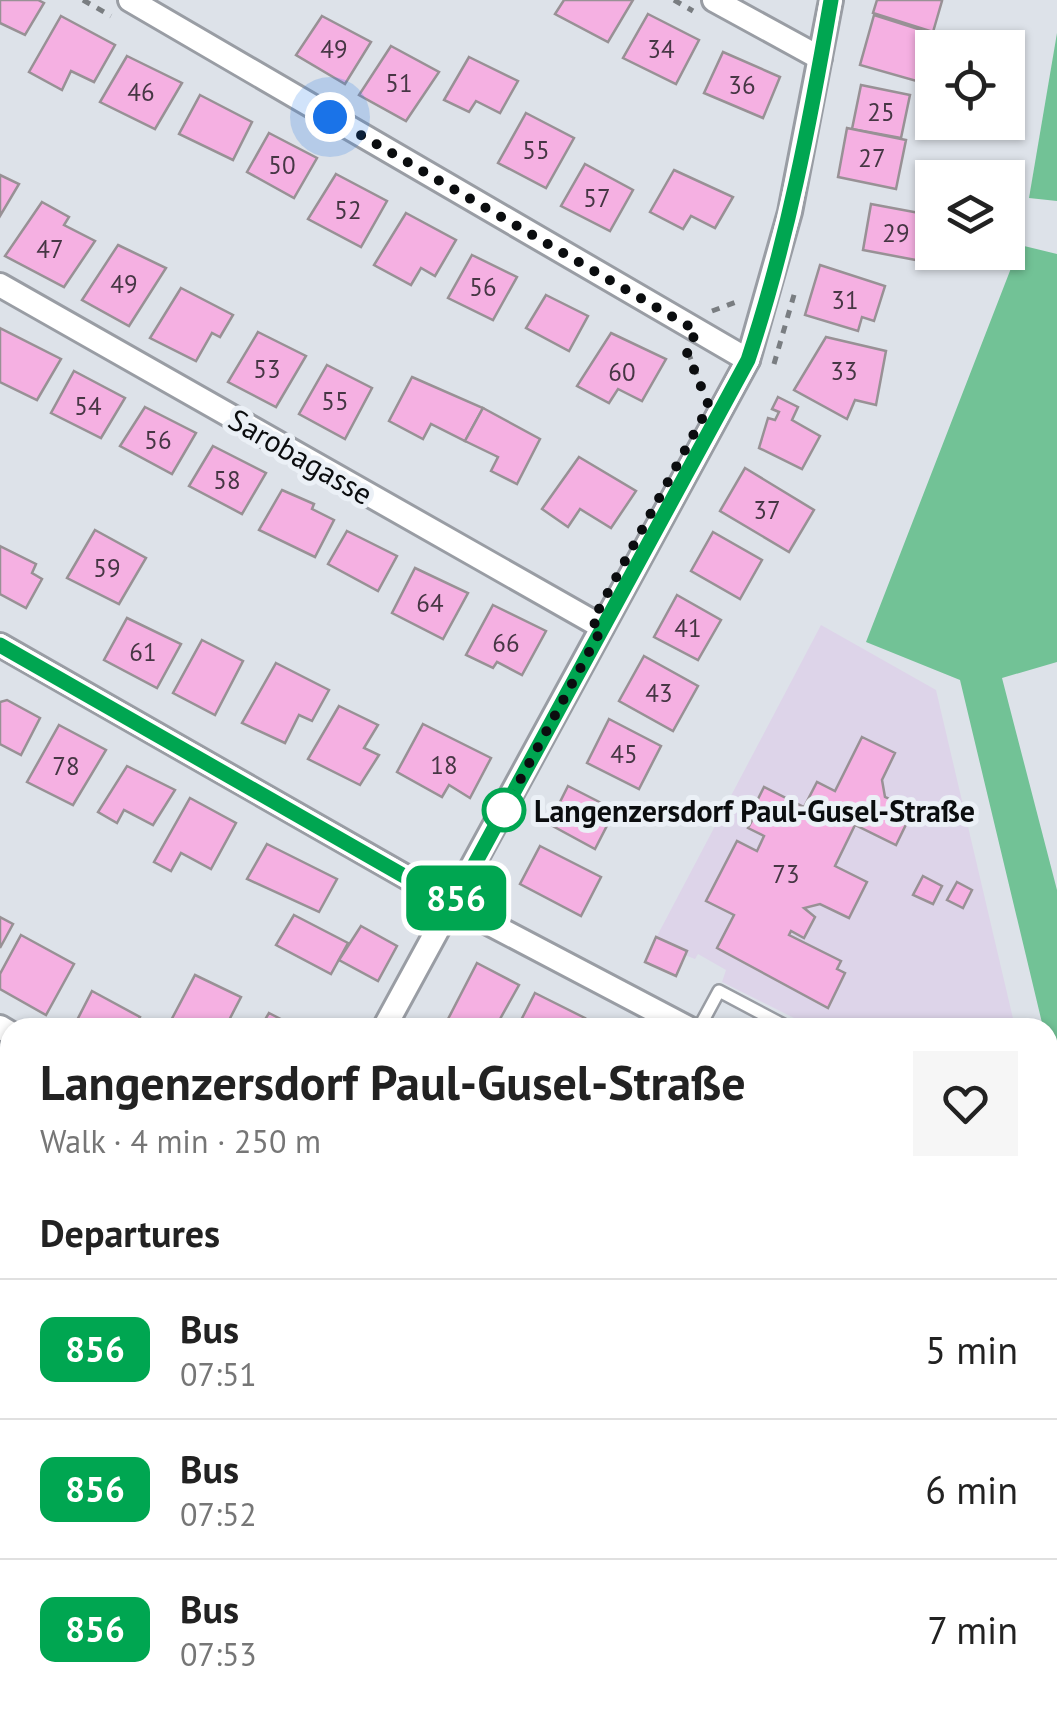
<!DOCTYPE html>
<html lang="en">
<head>
<meta charset="utf-8">
<style>
	body { margin:0; font-family:"PT Sans",sans-serif; background:#f6f6f6; color:#222; height:100vh; display:flex; flex-direction:column; font-size:38px; white-space:nowrap }
	* { box-sizing:border-box; margin:0 }
	p { font-size:32px; color:#767676 }
	.icon { flex:none; width:55px; height:55px; fill:none; stroke:currentColor; stroke-width:2; stroke-linecap:round; stroke-linejoin:round }
	.map { position:relative; flex:1; overflow:hidden }
	.drawer { position:absolute; left:0px; top:1018px; width:1058px; height:702px; display:flex; flex-direction:column; background:#fff; border-radius:30px 30px 0 0; box-shadow:0 2px 8px #0004 }
	.drawer>* { flex:none }
	.badge { padding:0 20px; border-radius:15px; font-size:35px; line-height:65px }
	.fabs { position:absolute; left:915px; top:30px; display:grid; gap:20px }
	.fabs a { display:grid; place-items:center; width:110px; height:110px; border-radius:0px; background:#fff; box-shadow:0 2px 8px #0004; font-size:50px }
	.you { position:absolute; width:50px; height:50px; margin:-25px; border:8px solid #fff; border-radius:50%; background:#1a73e8; box-shadow:0 0 0 15px #1a73e833 }
	.map>.badge { position:absolute; translate:-50% -50%; box-shadow:0 0 0 5px #fff }
	h2 { padding:0 40px; font-size:38px; line-height:90px }
	.round { display:grid; place-items:center; flex:none; width:105px; height:105px; border-radius:0px; background:#f6f6f6 }
	.overview { display:flex; align-items:center; justify-content:space-between; height:170px; padding:0 40px }
	h1 { font-size:48px; font-weight:700; line-height:75px }
	ul { padding:0; list-style:none }
	li { display:flex; align-items:center; gap:30px; height:140px; padding:0 40px; border-top:2px solid #e0e0e0 }
	li div { flex:1 }
	li b { display:block; font-size:38px }
	li em { font-style:normal }
	li .badge { min-width:110px; font-weight:700; text-align:center }
	.map>svg:first-child { display:block }
</style>
</head>
<body>
<div class="map">
<svg width="1057" height="1719" viewBox="0 0 1057 1719">
	<rect width="100%" height="100%" fill="#dde2e9"/>
	<polygon fill="#ddd4e9" points="821,625 936,690 1015,1027 812,1027 722,982 726,970 698,954 695,959 685,955 687,951 656,938"/>
	<g fill="#72c296">
		<polygon points="1057,33 1057,201 1029,198"/>
		<polygon points="1020,245 1057,254 1057,662 1002,678 1057,890 1057,1087 1048,1028 1043,1027 960,680 866,642"/>
	</g>
	<g fill="#f5b0e2" stroke="#989195" stroke-width="2.5">
		<polygon points="0,0 38,0 44,3 25,35 0,23"/>
		<polygon points="564,0 633,0 608,42 555,14"/>
		<polygon points="877,0 940,0 942,1 933,32 873,13"/>
		<polygon points="648,14 699,40 676,84 623,58"/>
		<polygon points="874,15 934,34 920,82 860,65"/>
		<polygon points="61,16 115,45 94,82 71,71 62,90 29,72"/>
		<polygon points="322,16 371,42 345,84 296,55"/>
		<polygon points="391,46 439,72 406,121 359,95"/>
		<polygon points="723,52 780,77 763,118 704,93"/>
		<polygon points="127,56 182,83 155,129 100,102"/>
		<polygon points="469,57 518,81 500,113 476,101 469,112 444,100"/>
		<polygon points="861,85 910,95 901,138 852,129"/>
		<polygon points="200,95 252,122 233,160 179,134"/>
		<polygon points="526,113 574,138 546,188 498,163"/>
		<polygon points="847,128 906,140 896,189 838,177"/>
		<polygon points="269,133 317,158 294,198 247,172"/>
		<polygon points="585,164 633,190 610,231 561,206"/>
		<polygon points="674,170 733,197 715,228 691,216 683,229 650,212"/>
		<polygon points="336,174 387,201 361,247 308,219"/>
		<polygon points="0,175 19,184 0,216"/>
		<polygon points="42,202 69,217 64,225 95,241 64,287 5,256"/>
		<polygon points="871,204 930,215 921,261 863,250"/>
		<polygon points="406,213 456,240 435,276 421,268 411,285 374,265"/>
		<polygon points="118,245 166,268 129,326 82,300"/>
		<polygon points="472,255 517,277 493,320 448,298"/>
		<polygon points="820,265 885,286 874,321 862,317 858,331 805,315"/>
		<polygon points="181,288 233,315 220,337 212,333 196,361 150,338"/>
		<polygon points="546,295 588,316 569,351 526,328"/>
		<polygon points="0,328 61,359 37,400 0,382"/>
		<polygon points="258,332 306,356 276,407 228,382"/>
		<polygon points="611,333 666,359 642,401 618,389 609,403 577,386"/>
		<polygon points="826,337 886,351 876,405 855,400 847,419 794,390"/>
		<polygon points="327,365 372,388 345,439 299,414"/>
		<polygon points="74,371 125,398 101,438 51,413"/>
		<polygon points="412,377 483,408 465,441 431,424 423,439 389,421"/>
		<polygon points="778,397 798,407 792,420 820,436 802,469 759,448 768,418 775,420 779,412 772,409"/>
		<polygon points="145,407 196,433 172,474 120,446"/>
		<polygon points="483,408 540,439 517,484 491,471 498,457 465,441"/>
		<polygon points="213,446 266,473 242,514 189,486"/>
		<polygon points="579,457 636,491 611,528 580,509 568,527 542,509"/>
		<polygon points="745,468 814,510 789,552 720,511"/>
		<polygon points="282,490 314,504 312,509 334,520 315,557 259,530"/>
		<polygon points="95,530 146,558 119,604 67,578"/>
		<polygon points="347,531 397,556 378,591 328,564"/>
		<polygon points="713,532 762,560 740,599 691,571"/>
		<polygon points="0,546 36,564 32,573 42,579 26,608 0,594"/>
		<polygon points="415,568 468,593 443,639 392,613"/>
		<polygon points="677,595 721,620 698,660 654,637"/>
		<polygon points="493,605 546,631 522,675 497,662 493,668 466,655"/>
		<polygon points="127,618 181,644 157,688 104,660"/>
		<polygon points="202,640 243,661 215,715 173,693"/>
		<polygon points="644,656 698,686 673,731 619,701"/>
		<polygon points="276,663 329,690 312,721 299,715 285,743 242,723"/>
		<polygon points="7,700 40,718 21,755 0,744 0,702"/>
		<polygon points="339,706 378,725 364,748 379,755 360,785 308,759"/>
		<polygon points="609,719 661,746 639,789 587,763"/>
		<polygon points="423,724 491,758 470,798 449,785 442,797 397,772"/>
		<polygon points="59,725 106,750 73,805 27,782"/>
		<polygon points="862,737 895,753 882,780 885,797 913,810 896,845 855,825 835,866 867,882 849,918 820,904 804,908 815,917 804,938 791,931 789,935 841,961 837,969 845,973 828,1008 717,948 734,915 706,901 737,841 757,851 764,836 748,828 754,817 750,815 764,787 804,807 817,782 835,791"/>
		<polygon points="127,766 175,790 153,825 124,810 117,823 98,812"/>
		<polygon points="568,786 615,810 595,849 549,824"/>
		<polygon points="190,798 236,823 211,869 181,853 171,871 154,862"/>
		<polygon points="267,844 337,879 319,912 247,879"/>
		<polygon points="540,846 601,877 581,916 520,884"/>
		<polygon points="923,876 942,886 933,904 913,895"/>
		<polygon points="957,882 972,890 963,908 947,900"/>
		<polygon points="294,915 348,943 331,974 276,945"/>
		<polygon points="0,917 13,924 0,948"/>
		<polygon points="361,926 397,946 378,981 339,960"/>
		<polygon points="21,935 74,964 46,1015 0,989 0,974"/>
		<polygon points="656,937 687,951 676,976 645,962"/>
		<polygon points="477,963 519,985 495,1028 460,1028 447,1021"/>
		<polygon points="195,975 241,997 225,1028 167,1028"/>
		<polygon points="92,991 140,1017 134,1028 73,1028"/>
		<polygon points="535,993 585,1018 580,1028 517,1028"/>
		<polygon points="269,1013 298,1028 260,1028"/>
		<polygon points="0,1074 10,1080 10,1112 0,1129"/>
		<polygon points="1048,1258 1057,1263 1057,1281 1048,1299"/>
		<polygon points="1048,1415 1057,1421 1057,1442 1048,1459"/>
		<polygon points="10,1511 10,1552 0,1547 0,1531"/>
		<polygon points="0,1599 10,1605 10,1619 0,1637"/>
		<polygon points="1048,1599 1057,1604 1057,1639 1051,1650"/>
		<polygon points="76,1710 83,1719 48,1719 52,1712"/>
		<polygon points="353,1710 363,1710 370,1719 342,1719"/>
		<polygon points="567,1710 609,1710 617,1719 556,1719"/>
		<polygon points="787,1710 843,1710 833,1719 795,1719"/>
	</g>
	<g fill="none" stroke-linecap="round" stroke-linejoin="round">
		<g stroke="#999da4" stroke-width="16">
			<polyline id="lane" points="699,1028 719,991 789,1028"/>
		</g>
		<g stroke="#999da4" stroke-width="28">
			<g id="street">
				<polyline points="130,0 748,360"/>
				<polyline points="714,0 820,58"/>
				<polyline points="0,285 602,627"/>
				<polyline points="0,645 471,914 688,1028"/>
				<polyline points="0,1027 10,1033"/>
				<polyline points="384,1028 748,360 790,212 831,0"/>
				<polyline points="1048,1212 1057,1217"/>
				<polyline points="0,1441 10,1446"/>
				<polyline points="1048,1567 1057,1571"/>
				<polyline points="211,1710 219,1719"/>
				<polyline points="638,1710 646,1719"/>
				<polyline points="1,1719 10,1703"/>
				<polyline points="288,1719 297,1710"/>
			</g>
		</g>
		<g stroke="#797d81" stroke-width="5" stroke-dasharray="8 8" stroke-linecap="butt">
			<polyline points="83,0 111,16"/>
			<polyline points="674,0 693,11"/>
			<polyline points="712,311 739,301"/>
			<polyline points="688,352 704,393"/>
			<polyline points="774,364 796,288"/>
		</g>
		<use href="#lane" stroke="#fff" stroke-width="11"/>
		<use href="#street" stroke="#fff" stroke-width="22"/>
	</g>
	<g fill="none" stroke-linecap="round" stroke-linejoin="round">
		<g stroke="#fff" stroke-width="22">
			<path id="line" d="M0 645 453 904 748 360C787 243 810 122 831 0"/>
		</g>
		<use href="#line" stroke="#00a651" stroke-width="15"/>
		<polyline stroke="#0b0d0f" stroke-width="10" stroke-dasharray="0 18" points="330,117 697,331 686,350 709,406 592,622 602,628 504,810"/>
	</g>
	<circle fill="#fff" stroke="#00a651" stroke-width="5" cx="504" cy="810" r="20"/>
	<g text-anchor="middle" dominant-baseline="central" stroke-width="10" stroke-linejoin="round" paint-order="stroke">
		<g font-size="25" fill="#463644">
			<text x="334" y="49">49</text>
			<text x="661" y="49">34</text>
			<text x="399" y="83">51</text>
			<text x="742" y="85">36</text>
			<text x="141" y="92">46</text>
			<text x="881" y="112">25</text>
			<text x="536" y="150">55</text>
			<text x="872" y="158">27</text>
			<text x="282" y="165">50</text>
			<text x="597" y="198">57</text>
			<text x="348" y="210">52</text>
			<text x="896" y="233">29</text>
			<text x="50" y="249">47</text>
			<text x="124" y="284">49</text>
			<text x="483" y="287">56</text>
			<text x="845" y="300">31</text>
			<text x="267" y="369">53</text>
			<text x="844" y="371">33</text>
			<text x="622" y="372">60</text>
			<text x="335" y="401">55</text>
			<text x="88" y="406">54</text>
			<text x="158" y="440">56</text>
			<text x="227" y="480">58</text>
			<text x="767" y="510">37</text>
			<text x="107" y="568">59</text>
			<text x="430" y="603">64</text>
			<text x="688" y="628">41</text>
			<text x="506" y="643">66</text>
			<text x="143" y="652">61</text>
			<text x="659" y="693">43</text>
			<text x="624" y="754">45</text>
			<text x="444" y="765">18</text>
			<text x="66" y="766">78</text>
			<text x="786" y="874">73</text>
		</g>
		<g font-size="30" fill="#0b0d0f" stroke="#ebf0f6">
			<text transform="translate(301 456) rotate(30)">Sarobagasse</text>
		</g>
		<g font-size="30" font-weight="bold" fill="#0b0d0f" stroke="#ebf0f6" text-anchor="start">
			<text x="534" y="810">Langenzersdorf Paul-Gusel-Straße</text>
		</g>
	</g>
</svg>
<div class="fabs">
<a><svg class="icon" aria-label="locate" viewBox="0 0 24 24"><circle cx="12" cy="12" r="6"/><path d="M12 2v4M12 18v4M2 12h4M18 12h4"/></svg></a>
<a><svg class="icon" aria-label="layers" viewBox="0 0 24 24"><path d="M12 4l9 5-9 5-9-5zM3 14l9 5 9-5"/></svg></a>
</div>
<div class="you" style="left:330px;top:117px"></div>
<b class="badge" style="left:456px;top:898px;background:#00a651;color:#fff">856</b>
<section class="drawer">
<div class="overview"><div><h1>Langenzersdorf Paul-Gusel-Straße</h1><p>Walk · 4 min · 250 m</p></div><a class="round"><svg class="icon" aria-label="heart" viewBox="0 0 24 24"><path d="M12 20l-8-8c-3-5 5-10 8-4 3-6 11-1 8 4z"/></svg></a></div>
<h2>Departures</h2>
<ul>
<li><span class="badge" style="background:#00a651;color:#fff">856</span><div><b>Bus</b><p>07:51</p></div><em>5 min</em></li>
<li><span class="badge" style="background:#00a651;color:#fff">856</span><div><b>Bus</b><p>07:52</p></div><em>6 min</em></li>
<li><span class="badge" style="background:#00a651;color:#fff">856</span><div><b>Bus</b><p>07:53</p></div><em>7 min</em></li>
</ul>
</section>
</div>
</body>
</html>
